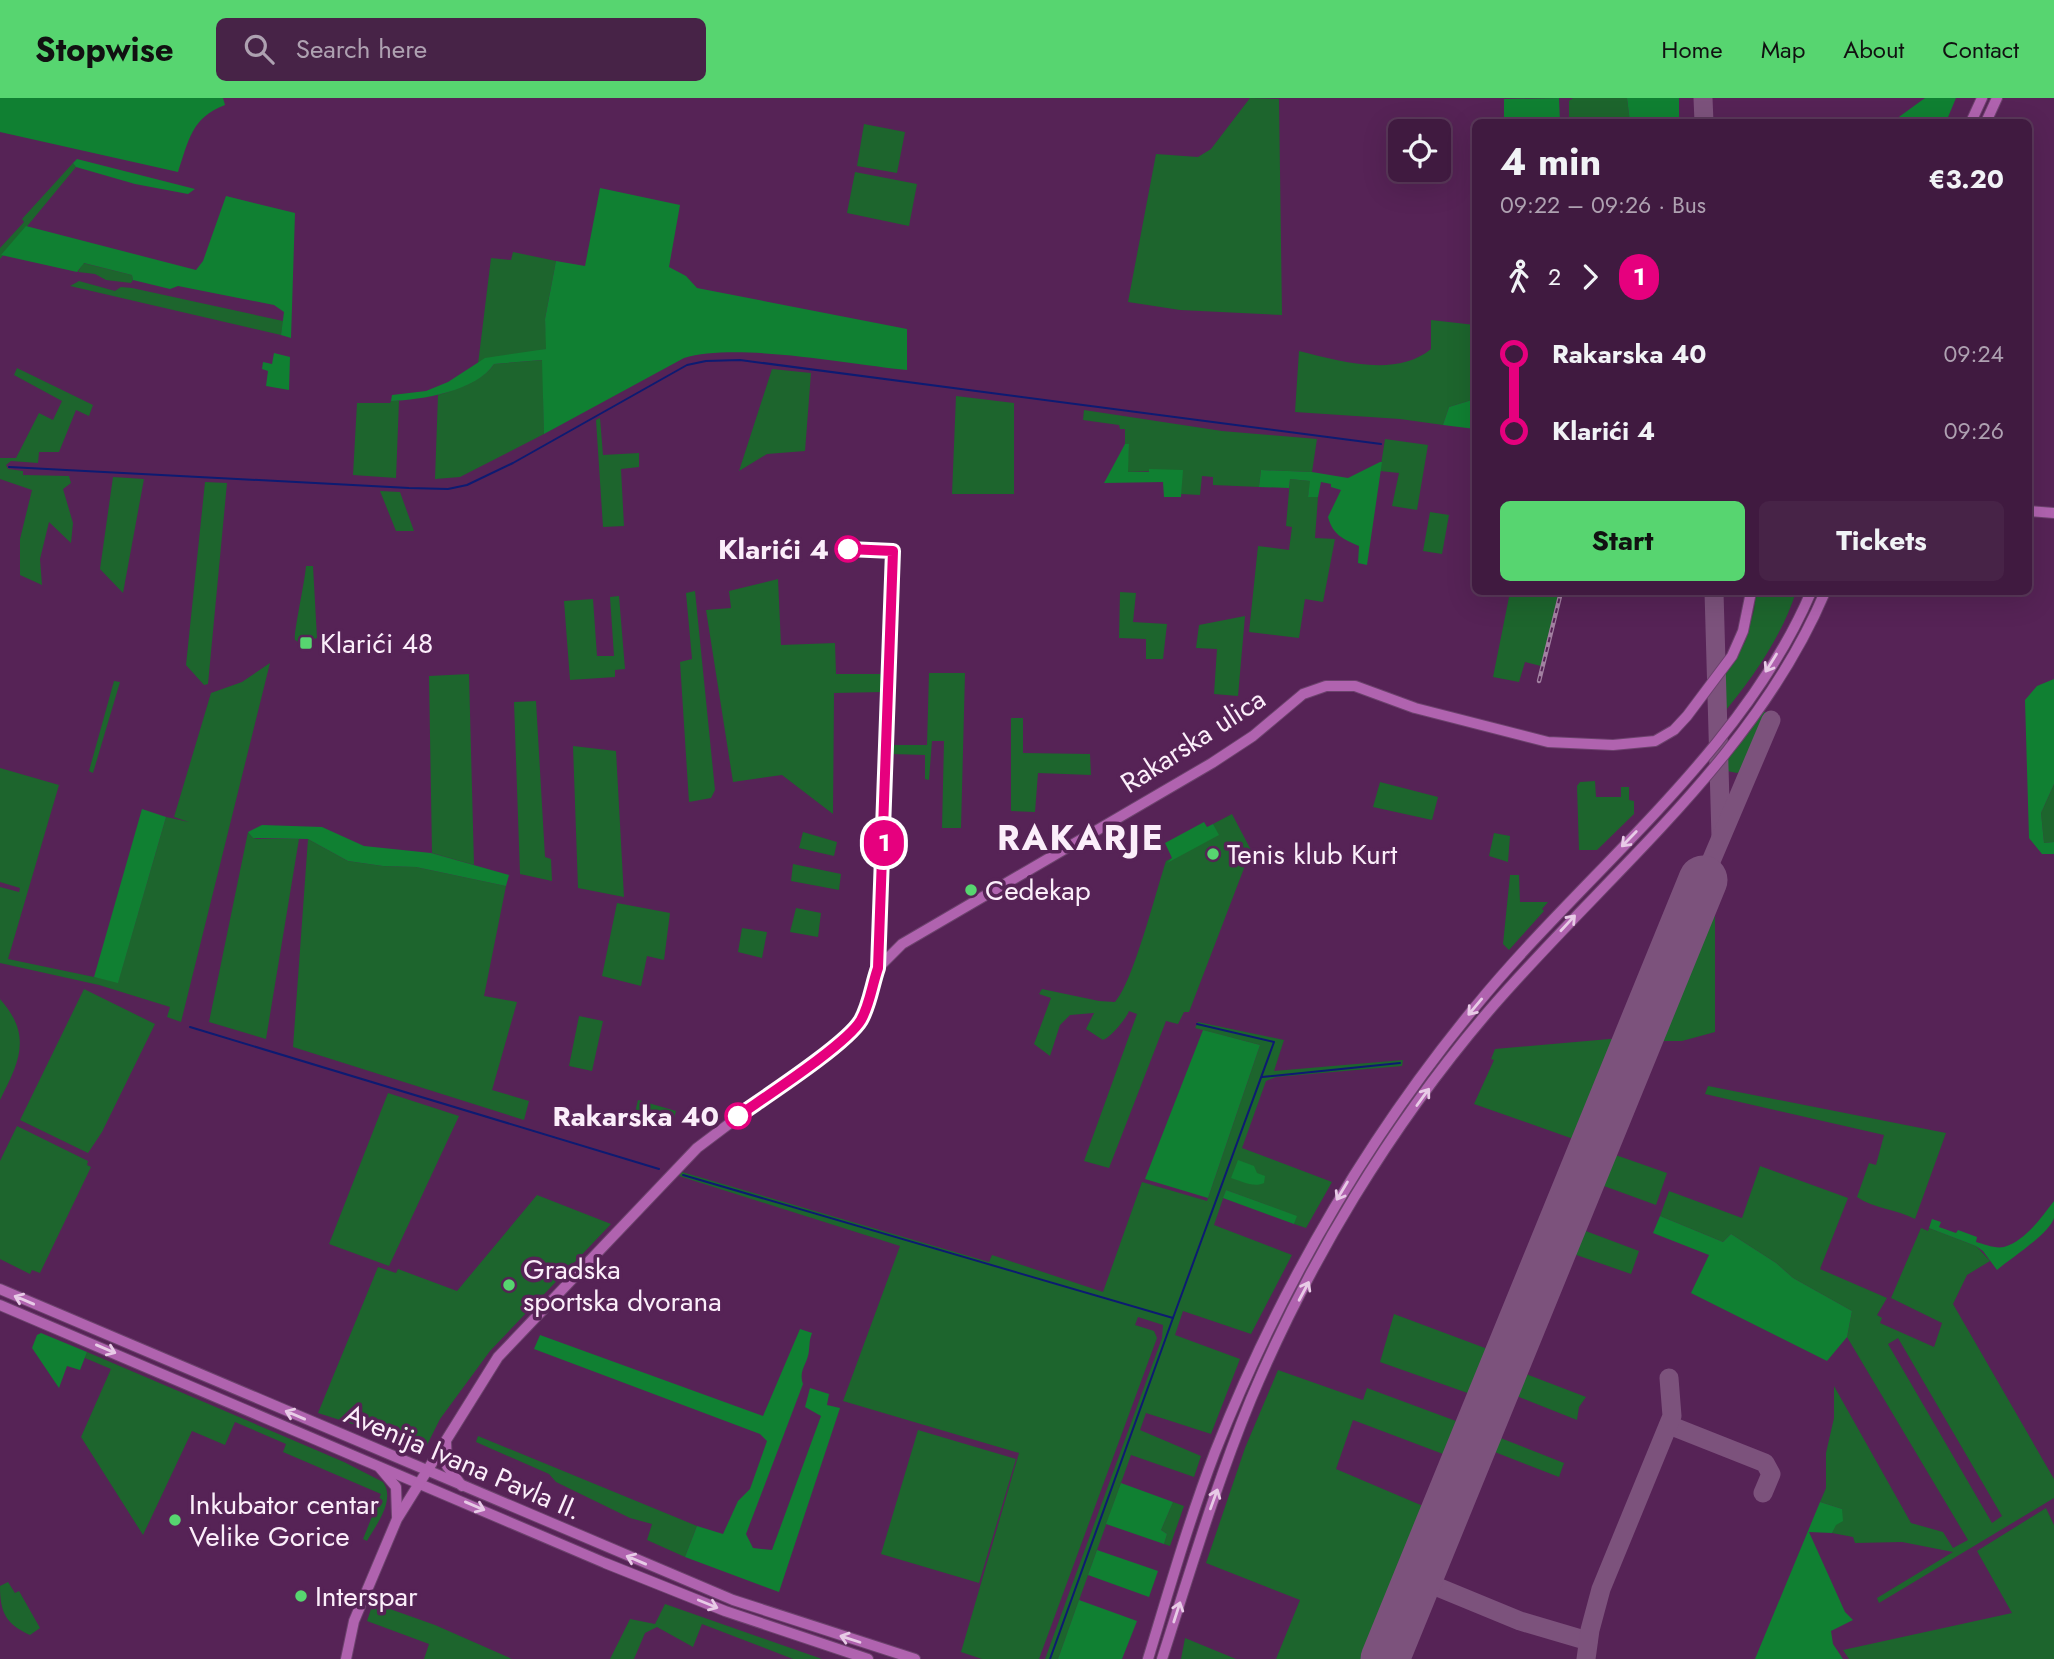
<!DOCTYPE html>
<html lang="en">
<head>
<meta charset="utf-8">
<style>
	body { margin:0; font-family:Jost,sans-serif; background:#472347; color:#f1f3f6; height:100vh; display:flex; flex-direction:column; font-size:26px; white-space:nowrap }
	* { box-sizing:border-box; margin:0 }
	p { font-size:23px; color:#aea1b1 }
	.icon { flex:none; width:38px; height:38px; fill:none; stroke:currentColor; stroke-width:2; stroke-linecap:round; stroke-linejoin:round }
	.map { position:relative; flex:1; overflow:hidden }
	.panel { position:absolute; left:1472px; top:21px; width:560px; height:476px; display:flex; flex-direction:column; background:#401a40; border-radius:10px; box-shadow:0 7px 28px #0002,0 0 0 2px #593859 }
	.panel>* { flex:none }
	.badge { padding:0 14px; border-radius:23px; font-size:24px; line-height:46px }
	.fabs { position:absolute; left:1388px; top:21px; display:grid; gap:14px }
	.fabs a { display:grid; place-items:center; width:63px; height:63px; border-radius:10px; background:#401a40; box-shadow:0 7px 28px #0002,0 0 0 2px #593859; font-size:35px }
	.map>.badge { position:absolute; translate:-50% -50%; box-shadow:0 0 0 4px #fff }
	.legs { display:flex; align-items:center; gap:10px; height:77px; padding:0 28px; font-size:23px }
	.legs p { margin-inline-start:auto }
	.headline { display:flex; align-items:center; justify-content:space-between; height:119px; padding:0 28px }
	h1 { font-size:38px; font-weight:700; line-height:52px }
	.cta { display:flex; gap:14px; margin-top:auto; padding:14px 28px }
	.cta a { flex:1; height:80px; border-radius:10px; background:#57d570; color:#111; font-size:28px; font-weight:700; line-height:80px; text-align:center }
	.cta a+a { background:#472347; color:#f1f3f6 }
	ul { padding:0 28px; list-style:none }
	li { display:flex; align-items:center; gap:24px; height:77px; font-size:26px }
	li i { display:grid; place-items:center; width:10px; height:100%; margin:0 9px; background:currentColor }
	li i::after { content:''; width:18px; height:18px; margin:-9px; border:5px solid; border-radius:50%; background:#401a40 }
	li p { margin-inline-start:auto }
	li:first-child i { background:linear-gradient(#0000 50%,currentColor 0) }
	li:last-child i { background:linear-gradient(currentColor 50%,#0000 0) }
	header { display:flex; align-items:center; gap:42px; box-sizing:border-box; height:98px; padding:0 35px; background:#57d570; color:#111 }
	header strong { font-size:33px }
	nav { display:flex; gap:38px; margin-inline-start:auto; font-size:24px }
	.search { width:490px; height:63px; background:#472347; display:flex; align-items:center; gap:18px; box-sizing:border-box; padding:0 24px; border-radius:10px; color:#aea1b1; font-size:26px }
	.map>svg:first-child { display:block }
</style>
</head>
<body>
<header>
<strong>Stopwise</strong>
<div class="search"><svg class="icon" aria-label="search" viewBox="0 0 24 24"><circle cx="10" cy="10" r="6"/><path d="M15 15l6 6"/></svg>Search here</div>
<nav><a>Home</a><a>Map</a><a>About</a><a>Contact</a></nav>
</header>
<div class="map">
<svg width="2054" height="1561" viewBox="0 0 2054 1561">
	<rect width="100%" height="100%" fill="#562356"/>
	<g fill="#1d652d" fill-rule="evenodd">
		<polygon points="1250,0 1279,1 1282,217 1180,212 1128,204 1156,56 1198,59 1211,51"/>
		<polygon points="1573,0 1627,0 1630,24 1569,24 1569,3"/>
		<polygon points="864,26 905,34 897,75 857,68"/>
		<polygon points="73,65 76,69 0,161 0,150 24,124 22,121"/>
		<polygon points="855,74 917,86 909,128 847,115"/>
		<polygon points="513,154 556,163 545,221 547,251 478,266 491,160 511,162"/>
		<polygon points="83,165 132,177 133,182 131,185 106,182 95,176 78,174"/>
		<polygon points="79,183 115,193 121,189 132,190 283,223 281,237 70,188"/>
		<path d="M1431 222 1475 227V301L1449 309 1443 327 1400 321 1295 314 1299 253C1339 263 1396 280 1431 251Z"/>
		<path d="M543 262 544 336 460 379 435 381 438 297C456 292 484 282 494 266Z"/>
		<polygon points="17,270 93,307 89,318 76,312 59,354 39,354 38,365 11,363 6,367 8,371 23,373 23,377 69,378 71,385 63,391 73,425 71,445 49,424 40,461 42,487 20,477 20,441 32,392 0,381 0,360 16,360 39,315 53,322 62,303 14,277"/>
		<polygon points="772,271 811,275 805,353 767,356 739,373"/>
		<polygon points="956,298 1014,305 1014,396 952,396"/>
		<polygon points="391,303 399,303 396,380 353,377 357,305 390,305"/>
		<polygon points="1084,312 1222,333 1317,341 1312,374 1261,372 1259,389 1213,387 1213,379 1202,378 1200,397 1181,396 1182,372 1127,374 1129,347 1125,346 1125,331 1120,331 1119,327 1083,322"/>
		<polygon points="600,320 603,357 639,355 639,369 621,371 624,428 603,429 596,322"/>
		<polygon points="1385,341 1428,347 1417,412 1392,408 1399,375 1380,373"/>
		<polygon points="113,379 144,381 123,495 100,471"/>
		<polygon points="1290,381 1311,383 1308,398 1318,399 1315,440 1335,441 1323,504 1305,501 1299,540 1249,534 1258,448 1289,452 1292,429 1286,428"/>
		<polygon points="205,384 227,385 208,586 204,587 186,567"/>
		<polygon points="380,393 400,394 414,433 396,433"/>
		<polygon points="1430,414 1449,417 1442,456 1423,453"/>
		<path d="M306 468H313L317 540 300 545 295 542C293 537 305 483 306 468Z"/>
		<polygon points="778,481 781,547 835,545 836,576 883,576 882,594 834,595 833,716 782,677 733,684 706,512 731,510 729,493"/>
		<polygon points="695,493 715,692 711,700 689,704 680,564 692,561 686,495"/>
		<polygon points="1120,494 1136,495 1133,524 1167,526 1163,561 1146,561 1146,541 1119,540"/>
		<polygon points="1510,494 1559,494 1541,568 1525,564 1519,584 1493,579"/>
		<path d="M1756 494H1796C1782 538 1752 581 1722 617L1721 581 1745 544 1754 512Z"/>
		<polygon points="619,498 625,571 615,572 615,579 570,582 564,503 593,501 597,558 614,558 610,499"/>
		<polygon points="1245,518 1238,598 1214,596 1217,551 1196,550 1199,527"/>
		<polygon points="270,565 181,924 167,919 170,909 99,887 0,865 0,789 19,794 20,790 0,784 0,670 59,687 8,861 118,884 166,719 189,724 174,719 211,595 242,584"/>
		<polygon points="929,575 965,575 961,730 942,730 944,643 932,643 929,682 925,681 925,657 892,656 892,647 927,647"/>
		<polygon points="469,576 474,767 432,755 429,578"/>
		<polygon points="114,583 120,584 93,675 89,673"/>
		<polygon points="536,603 545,759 551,761 552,783 520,776 514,604"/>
		<polygon points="1763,613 1769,616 1741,673 1737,675 1727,673 1723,664"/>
		<polygon points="1011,620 1023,620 1023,655 1090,656 1091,677 1038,675 1035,714 1011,713"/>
		<polygon points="573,648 616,653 624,799 578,790"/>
		<polygon points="1595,683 1596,699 1621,699 1621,689 1629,689 1629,702 1634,703 1634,716 1597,752 1579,752 1577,688 1580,684"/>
		<polygon points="1380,684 1438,699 1432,722 1373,709"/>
		<polygon points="2054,686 2054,744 2044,745 2041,715"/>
		<path d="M1232 716 1251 752 1189 914H1184L1178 926 1166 923 1109 1070 1084 1063 1137 916 1129 913C1126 921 1110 940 1103 942L1086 931 1094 915 1070 917 1060 927 1050 958 1034 946 1051 900 1039 896 1042 891 1099 903 1115 904C1133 885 1156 793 1166 763L1218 737 1213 726Z"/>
		<polygon points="248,734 253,740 258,741 299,741 266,941 209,924"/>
		<polygon points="803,734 837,744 834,758 799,750"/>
		<polygon points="1494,735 1510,738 1508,764 1489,758"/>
		<polygon points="308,741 348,763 383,768 416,769 506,788 484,898 517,904 492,992 529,1003 524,1022 293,949"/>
		<polygon points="793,766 841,776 839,792 791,783"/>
		<polygon points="1510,777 1519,777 1520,804 1548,804 1542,811 1544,813 1509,852 1503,846"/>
		<polygon points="1713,797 1715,798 1715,934 1682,943 1654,943"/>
		<polygon points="617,805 670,815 664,862 647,858 641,888 602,878"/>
		<polygon points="796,810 821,815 818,839 790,834"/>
		<polygon points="742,830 767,834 762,860 738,854"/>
		<polygon points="84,891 155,926 102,1034 88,1055 20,1022"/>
		<path d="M0 901C33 938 19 964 0 1002Z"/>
		<polygon points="579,918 603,923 592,973 569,968"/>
		<polygon points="1198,924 1284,942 1274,973 1403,962 1402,968 1276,979 1266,983 1242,1050 1332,1084 1306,1130 1294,1126 1296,1118 1226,1092 1214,1127 1292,1157 1251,1236 1183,1213 1175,1237 1240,1261 1211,1336 1146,1315 1140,1332 1201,1358 1194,1379 1131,1357 1058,1561 1045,1561 1162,1240 1163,1227 1138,1219 1135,1227 1154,1233 1157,1240 1039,1561 982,1561 961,1554 1019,1355 843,1303 900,1148 679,1078 682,1074 989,1164 992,1157 1103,1194 1142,1084 1207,1103 1260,947 1195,930"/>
		<polygon points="1621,940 1579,1043 1474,1006 1494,962 1491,961 1495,951"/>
		<path d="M1708 988 1946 1035 1915 1121C1896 1111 1874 1111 1857 1099L1869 1065 1876 1067 1884 1037 1705 996Z"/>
		<polygon points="388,995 459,1018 389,1168 329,1146"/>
		<polygon points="638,1002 676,1013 672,1028 634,1019"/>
		<polygon points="17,1028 88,1063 87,1067 91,1069 40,1175 32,1172 30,1176 0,1161 0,1063"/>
		<polygon points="1607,1054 1667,1075 1656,1107 1593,1084"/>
		<path d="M1760 1068 1848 1100 1820 1171 1887 1200 1877 1217 1882 1220 1880 1225 1934 1249 1942 1225 1891 1200 1921 1130 1928 1133 1929 1130 1976 1148 1990 1163 1967 1177 1953 1206 2054 1381V1400L1879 1505 1877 1500 1953 1454 1902 1444 1855 1445 1853 1439 1832 1435 1842 1411 1820 1404 1826 1390V1355L1834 1320V1288L1911 1425 1943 1434 1953 1450 1968 1442 1847 1239 1852 1213 1793 1180 1776 1165 1731 1136 1723 1144 1660 1118 1669 1093 1742 1120ZM1898 1240 2002 1418 1992 1425 1888 1246Z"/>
		<polygon points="537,1097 611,1126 490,1253 440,1321 424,1353 412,1356 365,1330 318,1315 378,1169 396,1175 398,1171 457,1193"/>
		<polygon points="1575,1129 1639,1153 1631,1176 1565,1153"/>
		<polygon points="1394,1216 1493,1253 1476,1298 1380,1264"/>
		<path d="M87 1254 344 1364 383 1384C396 1402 376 1427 367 1443L363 1441 381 1396 283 1354 286 1346 235 1324 225 1347 192 1333 143 1437 81 1339 111 1271 85 1260Z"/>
		<polygon points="1278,1272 1363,1302 1367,1290 1464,1326 1451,1359 1353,1322 1336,1371 1430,1411 1368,1561 1276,1561 1300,1502 1206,1465 1245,1350"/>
		<polygon points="1518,1273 1586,1299 1579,1309 1577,1322 1509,1295"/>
		<polygon points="918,1332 1016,1361 979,1485 881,1456"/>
		<polygon points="1493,1337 1564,1365 1559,1379 1487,1351"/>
		<polygon points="478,1338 697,1428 685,1459 647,1442 652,1426 630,1420 556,1384 549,1376 476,1344"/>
		<polygon points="1173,1404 1184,1408 1170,1448 1164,1446 1167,1436 1161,1432"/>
		<polygon points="2046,1410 2054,1427 2054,1561 1849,1561 1843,1552 2012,1515 1977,1453"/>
		<path d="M8 1484 15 1495 19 1493 40 1530 30 1537C6 1526 0 1515 0 1488Z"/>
		<polygon points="373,1505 435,1527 512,1561 424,1561 429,1546 367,1523"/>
		<polygon points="665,1506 822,1561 793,1561 702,1526 693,1549 657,1529 645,1535 634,1561 610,1561 630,1521 655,1526"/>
		<polygon points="1185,1540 1236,1561 1181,1561"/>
	</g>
	<g fill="#108032">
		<path d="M0 0H223L225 7C191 20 189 42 178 74L0 34Z"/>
		<polygon points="1559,0 1560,24 1504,24 1504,1"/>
		<polygon points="1627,0 1679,0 1679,24 1630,24"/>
		<polygon points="1925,0 1956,0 1946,24 1892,24"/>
		<polygon points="77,61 195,91 188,96 135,86 76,69 73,65"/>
		<path d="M600 90 680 107 669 169 686 178 697 190 907 231V272C849 266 737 244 684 260L544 336 542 262 494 266C477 293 421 302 391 303L392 297 426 293 448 284 485 260 546 251 545 221 556 163 585 168Z"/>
		<polygon points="226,98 295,115 291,240 281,237 284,214 274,207 178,188 170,191 133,182 132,177 84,165 77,174 1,157 26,128 196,172 203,163"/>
		<polygon points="274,255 290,259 289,292 266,288 268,273 262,271 263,264 272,266"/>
		<polygon points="1475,301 1475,331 1443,327 1449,309"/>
		<polygon points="1125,346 1129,346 1128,374 1149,374 1149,371 1183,372 1181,399 1164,399 1163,384 1104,385"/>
		<path d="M1380 364H1382L1367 467 1358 465 1359 448C1343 441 1333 437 1328 419L1341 392 1331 389V386L1321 384 1318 399H1308L1310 383 1290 381 1289 390 1259 389 1261 372 1312 374 1348 380Z"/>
		<polygon points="2054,581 2054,686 2041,715 2044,745 2054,744 2054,756 2042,756 2029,740 2025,602 2037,588"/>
		<polygon points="142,711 166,719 118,885 94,879"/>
		<polygon points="1204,724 1207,729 1213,726 1219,737 1167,765 1172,760 1165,745"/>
		<polygon points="262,727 322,729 364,748 431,755 509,777 506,788 416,769 383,768 348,763 308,741 253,740 248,734"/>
		<polygon points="1203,932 1260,947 1208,1100 1145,1081"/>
		<path d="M1238 1062 1254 1068 1257 1075 1265 1078 1264 1085C1254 1090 1241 1083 1231 1080Z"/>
		<polygon points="1226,1092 1297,1118 1294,1126 1223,1100"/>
		<path d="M2054 1103C2054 1108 2054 1116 2054 1120 2049 1136 2011 1160 1997 1172L1983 1153 1976 1148 1929 1130 1932 1121 1941 1124 1939 1129 1956 1135 1958 1132 1977 1139 1976 1144C1984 1146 1995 1151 2004 1149 2025 1143 2041 1120 2054 1103Z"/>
		<polygon points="1660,1118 1723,1144 1731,1136 1776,1165 1793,1180 1852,1213 1847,1239 1827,1263 1691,1195 1709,1157 1653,1135"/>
		<path d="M800 1231 812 1235C809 1243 810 1245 809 1252 808 1266 798 1272 803 1286L746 1436 753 1450 772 1452 821 1318 805 1309 810 1290 829 1296 827 1307 840 1310 779 1494 685 1459 697 1428 723 1436 738 1403 750 1391 767 1343 760 1336 534 1251 540 1237 763 1318Z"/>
		<polygon points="41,1235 87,1254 80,1272 67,1268 59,1290 32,1250 37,1237"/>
		<polygon points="1121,1385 1173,1404 1161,1432 1167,1436 1164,1446 1106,1426"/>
		<polygon points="1820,1404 1842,1411 1843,1423 1836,1427 1832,1435 1809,1434 1845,1514 1853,1522 1831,1533 1833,1546 1843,1561 1755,1561"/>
		<polygon points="1097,1452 1158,1473 1149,1499 1088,1477"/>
		<polygon points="1079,1502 1137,1523 1122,1561 1058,1561"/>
	</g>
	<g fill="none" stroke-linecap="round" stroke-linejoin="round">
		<g stroke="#0d1b72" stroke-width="2">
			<polyline points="9,369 409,390 448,391 467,387 513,365 687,267 706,263 740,262 1381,346"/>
			<polyline points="190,929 659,1071"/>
			<polyline points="1262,979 1400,965"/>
			<polyline points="683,1077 1173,1220 1274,944 1197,926"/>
			<polyline points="1050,1561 1173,1220"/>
		</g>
		<g stroke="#7c527c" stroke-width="19">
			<polyline points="1703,0 1704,24"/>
			<polyline points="1714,494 1721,739"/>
			<polyline points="1703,782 1771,622"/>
			<polyline points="1669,1327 1765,1365 1771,1376 1763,1395"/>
			<polyline points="1418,1481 1520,1523 1588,1543"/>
			<polyline points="1586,1561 1590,1532 1601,1491 1672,1318 1669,1280"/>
		</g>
		<polyline stroke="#7c527c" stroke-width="49" points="1385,1561 1703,782"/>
		<g stroke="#6c426d" stroke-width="12">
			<g id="major">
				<polyline points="1971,24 1982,0"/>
				<polyline points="1986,24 1997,0"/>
				<polyline points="2028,413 2054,415"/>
				<polyline points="0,1191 733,1502 915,1561"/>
				<polyline points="0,1207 605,1465 725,1513 868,1561"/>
				<polyline points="446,1343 447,1368 462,1388"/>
				<polyline points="380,1370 396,1389 397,1418"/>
				<polyline points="346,1561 354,1523 397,1421 498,1259 697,1050 851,934 865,914 878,870 902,846 1212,665 1253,638 1303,596 1326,588 1355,588 1415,610 1548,644 1613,647 1655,643 1674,632 1687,618 1732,558 1743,533 1751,494"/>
				<path d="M1148 1561C1169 1492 1189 1422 1215 1354 1279 1192 1364 1044 1475 909 1584 775 1742 656 1811 494"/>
				<path d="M1162 1561C1190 1474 1216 1386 1251 1301 1309 1163 1390 1029 1487 915 1603 779 1754 662 1825 494"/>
			</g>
		</g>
		<use href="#major" stroke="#b063af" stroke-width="10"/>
		<g stroke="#a280a1" stroke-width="4.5">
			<polyline id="rail" points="1539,583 1561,494"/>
		</g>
		<use href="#rail" stroke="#562356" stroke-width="2" stroke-dasharray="5" stroke-linecap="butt"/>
	</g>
	<defs><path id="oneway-shaft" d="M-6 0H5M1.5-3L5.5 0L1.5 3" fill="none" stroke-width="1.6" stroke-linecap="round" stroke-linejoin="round" transform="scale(1.75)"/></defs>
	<g stroke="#e8cbe7">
		<use href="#oneway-shaft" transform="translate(1771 565) rotate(122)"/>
		<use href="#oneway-shaft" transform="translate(1629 741) rotate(134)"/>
		<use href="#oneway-shaft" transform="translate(1568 825) rotate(-47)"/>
		<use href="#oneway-shaft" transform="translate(1475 909) rotate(130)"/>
		<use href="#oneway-shaft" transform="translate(1423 999) rotate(-54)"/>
		<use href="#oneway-shaft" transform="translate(1342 1093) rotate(121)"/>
		<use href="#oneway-shaft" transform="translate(1304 1193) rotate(-62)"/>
		<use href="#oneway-shaft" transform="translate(24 1202) rotate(-157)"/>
		<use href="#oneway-shaft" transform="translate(106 1251) rotate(23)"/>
		<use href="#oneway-shaft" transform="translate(295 1317) rotate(-157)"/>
		<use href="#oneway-shaft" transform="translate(1214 1401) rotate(-70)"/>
		<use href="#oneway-shaft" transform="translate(475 1408) rotate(23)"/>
		<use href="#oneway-shaft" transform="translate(636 1462) rotate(-157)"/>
		<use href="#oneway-shaft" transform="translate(708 1506) rotate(22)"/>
		<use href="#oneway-shaft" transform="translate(1177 1514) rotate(-72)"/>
		<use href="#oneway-shaft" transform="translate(850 1541) rotate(-162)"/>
	</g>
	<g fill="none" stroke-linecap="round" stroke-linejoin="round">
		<g stroke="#fff" stroke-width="16">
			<path id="line-1" d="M738 1018C765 999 847 946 861 922 870 906 872 887 878 870L893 453 848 451"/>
		</g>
		<use href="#line-1" stroke="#e6007e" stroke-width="10"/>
	</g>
	<g fill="#fff" stroke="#e6007e" stroke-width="3.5">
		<circle cx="848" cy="451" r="12"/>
		<circle cx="738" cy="1018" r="12"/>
	</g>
	<g fill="#57d570" stroke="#562356" stroke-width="2.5">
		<rect x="299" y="538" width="14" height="14" rx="3.5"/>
		<circle cx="1213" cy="756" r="7"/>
		<circle cx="971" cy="792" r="7"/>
		<circle cx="509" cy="1187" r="7"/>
		<circle cx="175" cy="1422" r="7"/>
		<circle cx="301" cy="1498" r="7"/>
	</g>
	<g text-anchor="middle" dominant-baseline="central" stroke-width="7" stroke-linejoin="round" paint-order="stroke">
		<g font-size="28" font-weight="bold" fill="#fbeefa" stroke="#562356" text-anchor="end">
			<text x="829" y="451">Klarići 4</text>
			<text x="719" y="1018">Rakarska 40</text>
		</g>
		<g font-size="28" fill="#fbeefa" stroke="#562356" text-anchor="start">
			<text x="320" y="545">Klarići 48</text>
			<text x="1227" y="756">Tenis klub Kurt</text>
			<text x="985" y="792">Cedekap</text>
			<text x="523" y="1171">Gradska<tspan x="523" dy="32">sportska dvorana</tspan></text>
			<text x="189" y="1406">Inkubator centar<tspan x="189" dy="32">Velike Gorice</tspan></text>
			<text x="315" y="1498">Interspar</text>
		</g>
		<g font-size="28" fill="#fbeefa" stroke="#562356">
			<text transform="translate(1193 643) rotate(-33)">Rakarska ulica</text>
			<text transform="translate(463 1364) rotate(23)">Avenija Ivana Pavla II.</text>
		</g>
		<g font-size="35" font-weight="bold" letter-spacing="2" fill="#fbeefa" stroke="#562356">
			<text x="1081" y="740">RAKARJE</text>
		</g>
	</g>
</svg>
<div class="fabs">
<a><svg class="icon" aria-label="locate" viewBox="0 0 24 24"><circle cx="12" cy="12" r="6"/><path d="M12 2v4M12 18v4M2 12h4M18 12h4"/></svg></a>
</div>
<b class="badge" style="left:884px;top:745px;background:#e6007e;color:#fff">1</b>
<section class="panel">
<div class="headline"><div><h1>4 min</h1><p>09:22 – 09:26 · Bus</p></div><b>€3.20</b></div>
<div class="legs"><svg class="icon" aria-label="walk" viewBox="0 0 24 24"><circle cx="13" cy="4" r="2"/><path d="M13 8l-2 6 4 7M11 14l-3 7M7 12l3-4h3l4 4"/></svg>2<svg class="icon" aria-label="forward" viewBox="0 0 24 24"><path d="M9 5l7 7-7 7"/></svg><b class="badge" style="background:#e6007e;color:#fff">1</b></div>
<ul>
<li><i style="color:#e6007e"></i><b>Rakarska 40</b><p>09:24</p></li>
<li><i style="color:#e6007e"></i><b>Klarići 4</b><p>09:26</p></li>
</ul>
<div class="cta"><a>Start</a><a>Tickets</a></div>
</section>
</div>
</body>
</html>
